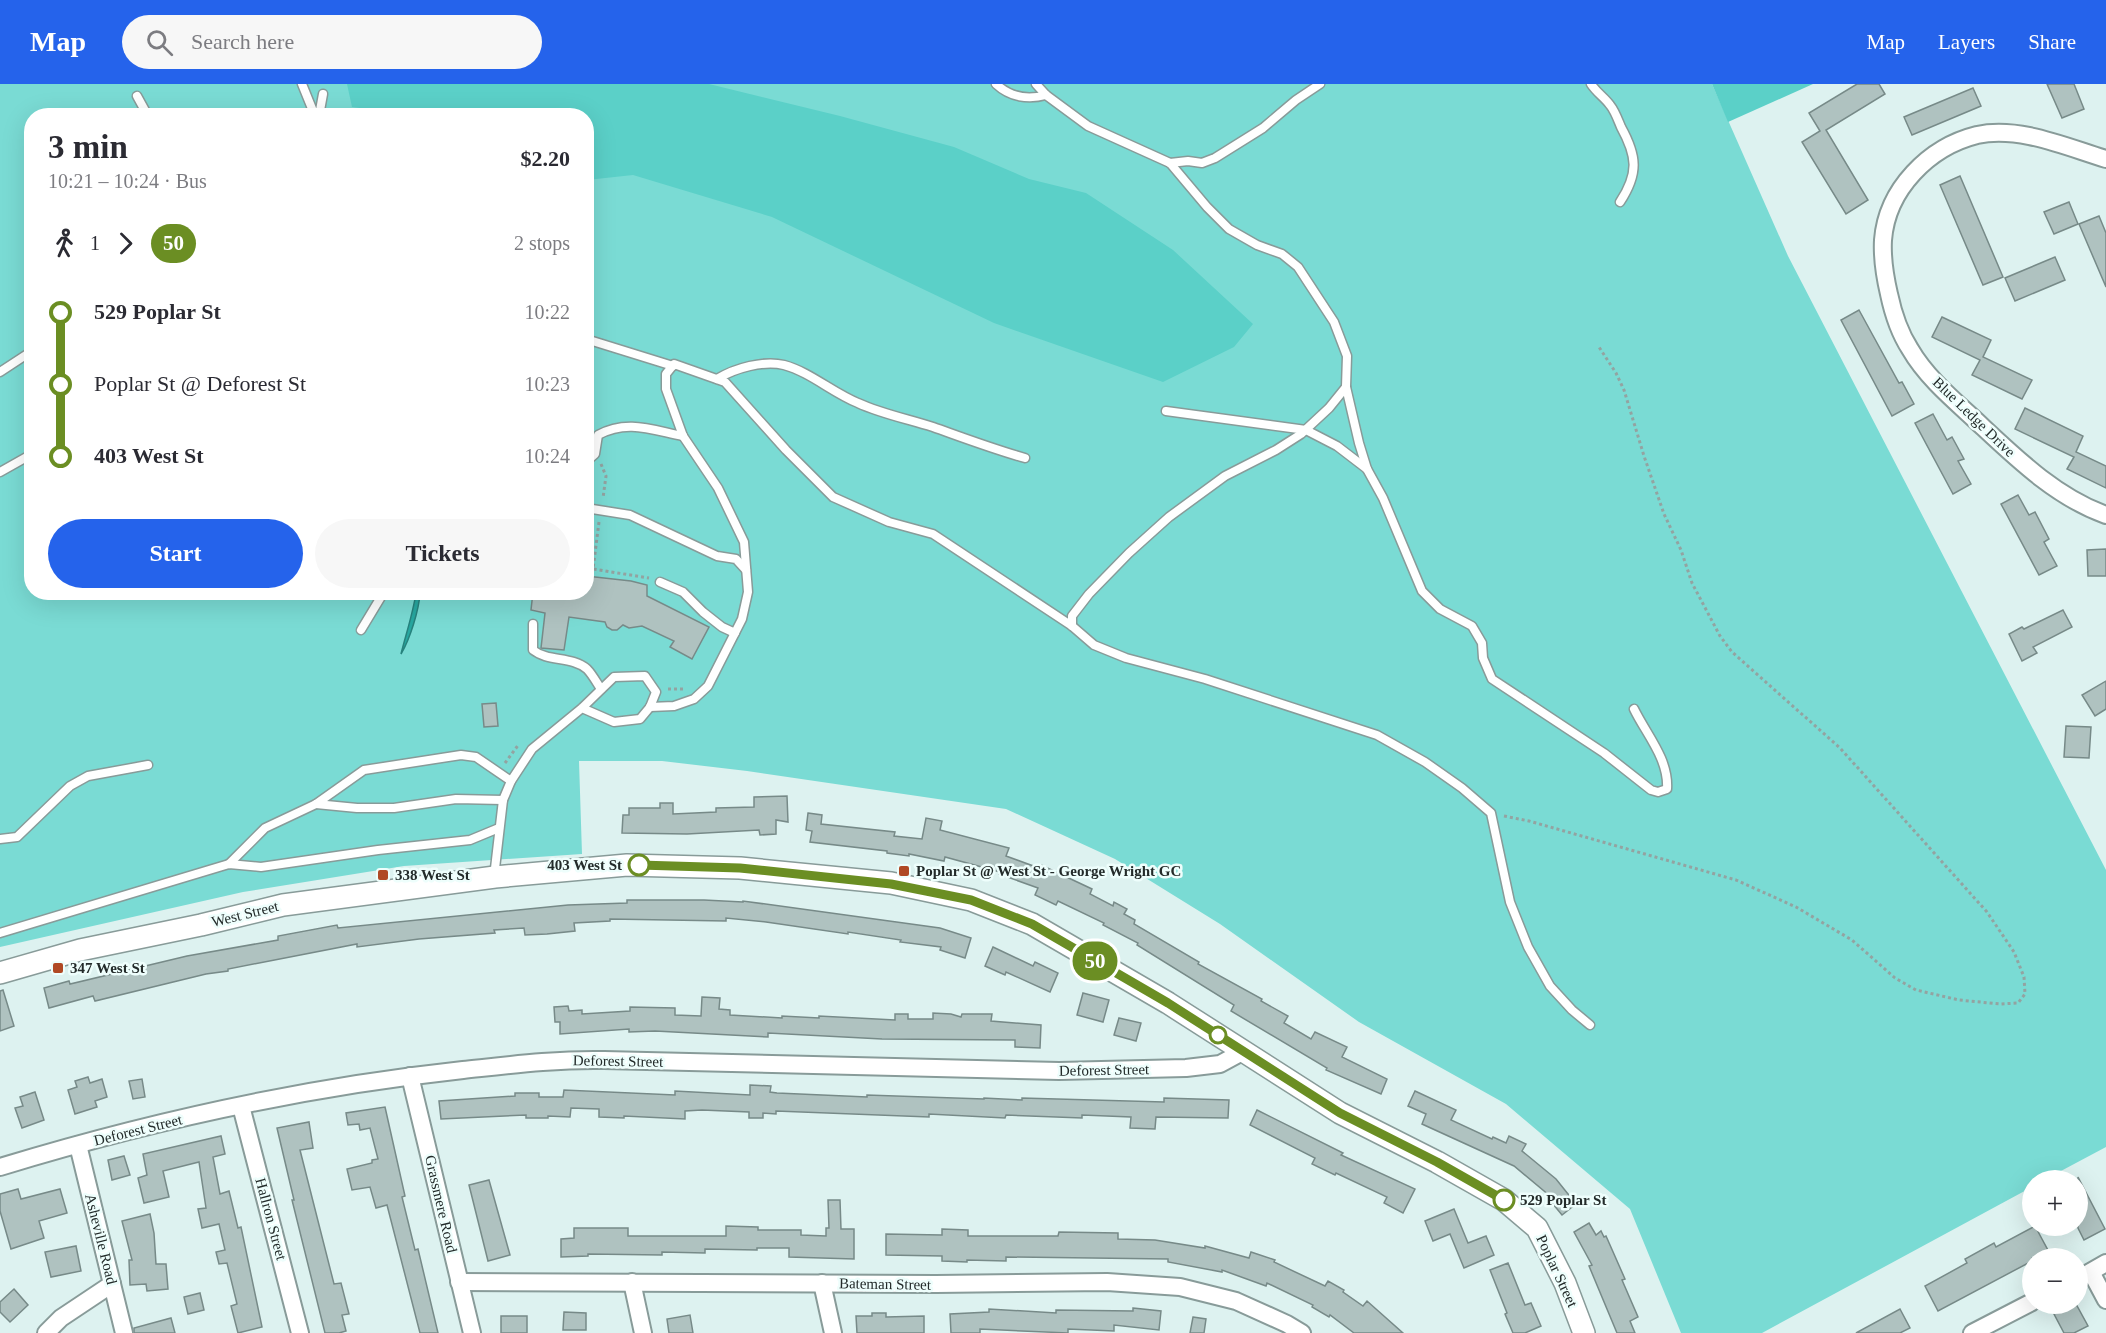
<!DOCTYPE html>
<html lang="en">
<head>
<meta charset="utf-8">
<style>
	body { margin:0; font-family:"Times New Roman",serif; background:#f7f7f7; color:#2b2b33; height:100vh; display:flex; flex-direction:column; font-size:22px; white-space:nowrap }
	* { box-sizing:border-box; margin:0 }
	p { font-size:20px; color:#7c7c81 }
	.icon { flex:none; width:33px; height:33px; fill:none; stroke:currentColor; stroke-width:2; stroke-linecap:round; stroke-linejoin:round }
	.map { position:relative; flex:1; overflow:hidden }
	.drawer { position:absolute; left:24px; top:24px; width:570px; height:492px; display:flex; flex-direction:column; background:#fff; border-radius:24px; box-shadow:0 6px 24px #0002 }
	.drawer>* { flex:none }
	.badge { padding:0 12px; border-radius:20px; font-size:21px; line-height:39px }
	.fabs { position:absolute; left:2022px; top:1086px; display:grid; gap:12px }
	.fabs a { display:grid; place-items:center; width:66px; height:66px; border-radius:50%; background:#fff; box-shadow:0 6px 24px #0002; font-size:30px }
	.map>.badge { position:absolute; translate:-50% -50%; box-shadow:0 0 0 3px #fff }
	.legs { display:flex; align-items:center; gap:9px; height:66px; padding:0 24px; font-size:20px }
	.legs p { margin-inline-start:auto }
	.summary { display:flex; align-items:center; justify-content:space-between; height:102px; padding:0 24px }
	h1 { font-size:33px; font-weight:700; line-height:45px }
	.action { display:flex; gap:12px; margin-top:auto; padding:12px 24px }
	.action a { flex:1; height:69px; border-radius:36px; background:#2563eb; color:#fff; font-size:24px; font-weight:700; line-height:69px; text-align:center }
	.action a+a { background:#f7f7f7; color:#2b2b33 }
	ul { padding:0 24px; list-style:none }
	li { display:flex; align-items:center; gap:21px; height:72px; font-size:22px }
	li i { display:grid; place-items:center; width:9px; height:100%; margin:0 8px; background:currentColor }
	li i::after { content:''; width:15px; height:15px; margin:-8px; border:4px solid; border-radius:50%; background:#fff }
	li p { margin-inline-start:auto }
	li:first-child i { background:linear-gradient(#0000 50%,currentColor 0) }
	li:last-child i { background:linear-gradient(currentColor 50%,#0000 0) }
	header { display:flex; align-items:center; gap:36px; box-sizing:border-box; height:84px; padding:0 30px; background:#2563eb; color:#fff }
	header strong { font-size:28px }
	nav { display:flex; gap:33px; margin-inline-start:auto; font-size:21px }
	.search { width:420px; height:54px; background:#f7f7f7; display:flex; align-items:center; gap:15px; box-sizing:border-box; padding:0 21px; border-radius:33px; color:#7c7c81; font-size:22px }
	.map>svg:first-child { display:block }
</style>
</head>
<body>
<header>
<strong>Map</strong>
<div class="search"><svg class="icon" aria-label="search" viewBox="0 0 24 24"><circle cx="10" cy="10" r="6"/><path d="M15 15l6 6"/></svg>Search here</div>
<nav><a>Map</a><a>Layers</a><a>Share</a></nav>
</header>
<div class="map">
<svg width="2106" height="1249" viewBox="0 0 2106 1249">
	<rect width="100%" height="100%" fill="#ddf2f0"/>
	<path fill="#7adbd4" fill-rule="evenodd" d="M0 0H1712L1788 172 2106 786V1063L2044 1096H2032V1103L1762 1249H1681L1630 1125 1506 1020 1359 938 1220 840 1115 775 1006 725 747 687 662 677H579L582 770 404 782 243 808 0 863ZM32 32H586V508H32Z"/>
	<g fill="#5bd0c8">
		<polygon points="347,0 709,0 840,32 954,63 1029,95 1086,109 1173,166 1253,240 1234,263 1163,298 994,239 772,133 633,91 587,96 586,32 418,32 352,23"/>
		<polygon points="1712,0 1813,0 1728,38"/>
	</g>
	<path fill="#27a7a0" stroke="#26827d" stroke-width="1.5" d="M416 509H420C419 526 410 555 401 570 406 550 413 529 416 509Z"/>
	<g fill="#afc2c0" stroke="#778a88" stroke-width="1.5">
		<polygon points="1857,0 1879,0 1885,10 1826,46 1868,116 1846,130 1802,58 1820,47 1809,29"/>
		<polygon points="2047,0 2074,0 2084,25 2062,34"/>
		<polygon points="1973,4 1981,22 1912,51 1904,33"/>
		<polygon points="1960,92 2003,193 1983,201 1940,101"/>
		<polygon points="2069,118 2078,140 2054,150 2044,128"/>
		<polygon points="2099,132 2106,149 2106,203 2079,140"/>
		<polygon points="2055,173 2065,196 2015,217 2005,194"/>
		<polygon points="1859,226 1899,299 1902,298 1914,320 1892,332 1841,236"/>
		<polygon points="1942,233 1991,256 1983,273 2032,296 2022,315 1972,291 1980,276 1932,253"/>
		<polygon points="2025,324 2083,352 2076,368 2106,382 2106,404 2067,385 2074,373 2015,345"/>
		<polygon points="1933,330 1947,356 1952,353 1964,375 1958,377 1971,400 1953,410 1915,339"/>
		<polygon points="2018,411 2029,431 2035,428 2049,455 2044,458 2057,482 2039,491 2001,420"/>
		<polygon points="2106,465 2106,492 2088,492 2087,466"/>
		<polygon points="586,492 631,497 647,501 647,512 709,543 692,575 670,563 674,557 642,542 629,544 623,541 617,546 612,546 607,543 605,538 569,533 564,566 541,564 545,529 531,526 533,508 586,508"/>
		<polygon points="2063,526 2072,543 2033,563 2037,569 2022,577 2009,550 2022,543 2024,545"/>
		<polygon points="2106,597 2106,625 2095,632 2082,611"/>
		<polygon points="496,619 498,642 484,643 482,620"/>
		<polygon points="2066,642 2091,643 2089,674 2064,673"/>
		<polygon points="787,712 788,738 776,736 776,750 760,751 759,746 687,750 622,749 623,731 629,731 629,724 660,724 660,719 673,719 673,730 716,728 716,724 754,723 754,713"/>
		<polygon points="808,729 822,731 821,740 895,748 894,752 922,755 926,734 942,737 940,746 1009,764 1006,772 1039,784 1041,781 1092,805 1090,810 1113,822 1114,818 1127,825 1124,830 1135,836 1134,840 1199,878 1198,880 1262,915 1261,917 1288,932 1284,939 1311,955 1315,948 1347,963 1342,973 1387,995 1381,1010 1326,986 1327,984 1231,927 1234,921 1137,861 1138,859 1103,841 1104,839 1058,817 1056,821 1035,811 1038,804 999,790 1000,788 945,773 944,777 909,770 909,772 887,769 887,767 810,758 812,747 806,746"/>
		<polygon points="627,816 704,816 743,818 743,817 940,844 971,854 965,874 940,866 941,863 900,858 901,856 848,848 848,850 766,838 726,834 726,837 610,835 610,837 574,839 575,847 547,850 525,851 524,844 494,846 495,849 419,855 357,863 357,860 228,885 228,887 206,890 95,917 93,912 49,924 44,904 69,897 70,900 187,872 278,856 278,852 337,841 338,844 568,821 627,819"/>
		<polygon points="993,863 1033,882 1035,878 1058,889 1050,908 1006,888 1005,891 985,882"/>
		<polygon points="3,906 14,942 0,947 0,907"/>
		<polygon points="1083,909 1109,916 1103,938 1077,931"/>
		<polygon points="702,913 720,914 719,925 730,926 730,931 782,934 782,932 819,934 819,932 895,936 895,930 908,930 908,935 933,935 933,929 951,930 961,933 962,930 992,930 991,937 1041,941 1040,964 1015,963 1015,956 882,955 768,949 768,953 655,947 629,948 629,945 560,950 560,938 555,938 554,923 568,922 569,927 582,926 582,930 630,927 630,923 675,924 675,931 701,932"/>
		<polygon points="1119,934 1141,939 1136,957 1114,951"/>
		<polygon points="88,993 90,999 102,995 107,1013 95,1017 97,1023 75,1030 68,1006 77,1003 75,997"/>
		<polygon points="142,995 145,1013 133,1015 129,997"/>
		<polygon points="750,1001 771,1002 770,1008 777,1009 867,1013 867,1011 984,1015 984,1014 1022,1016 1022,1014 1164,1018 1164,1014 1229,1016 1228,1034 1156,1033 1155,1045 1130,1044 1131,1033 1082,1031 1082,1034 1006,1031 1005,1034 929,1030 929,1033 776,1027 776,1030 763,1029 763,1034 749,1034 749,1028 702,1026 685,1027 685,1035 624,1032 624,1034 599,1033 599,1025 571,1024 570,1033 548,1032 548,1034 526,1034 526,1031 441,1035 439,1017 515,1012 515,1009 539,1009 539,1013 563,1013 564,1006 675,1011 675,1007 750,1011"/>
		<polygon points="1415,1007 1456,1026 1451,1036 1492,1055 1493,1053 1506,1059 1509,1052 1526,1060 1522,1067 1556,1095 1576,1120 1562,1131 1548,1114 1550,1112 1514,1082 1422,1040 1426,1030 1408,1022"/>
		<polygon points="35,1008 44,1036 22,1044 15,1024 23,1022 20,1013"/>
		<polygon points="385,1023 405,1112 402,1113 415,1166 418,1165 438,1249 420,1249 387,1121 376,1124 370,1103 352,1106 347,1085 372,1079 372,1076 378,1075 370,1044 360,1046 359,1040 348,1041 346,1029"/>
		<polygon points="1257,1026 1343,1069 1341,1071 1415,1105 1403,1129 1384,1119 1387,1113 1336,1089 1335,1091 1312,1080 1315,1074 1250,1041"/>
		<polygon points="309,1038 313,1064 300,1066 334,1200 341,1199 349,1230 342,1231 346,1247 339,1249 325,1249 292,1116 294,1116 277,1044"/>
		<polygon points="221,1052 225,1070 213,1073 220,1110 229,1107 238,1144 241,1143 262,1243 238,1249 231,1222 237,1220 227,1179 219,1180 216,1168 225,1166 219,1140 202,1144 198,1125 206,1124 199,1078 163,1087 169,1113 144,1119 138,1094 147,1091 143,1070"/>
		<polygon points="124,1072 130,1091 112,1096 108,1076"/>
		<polygon points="2078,1093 2105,1145 2084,1156 2078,1144"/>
		<polygon points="489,1096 510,1171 488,1177 469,1101"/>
		<polygon points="18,1105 21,1115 60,1105 67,1129 39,1137 44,1154 11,1165 0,1127 0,1110"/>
		<polygon points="828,1116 840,1116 841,1145 854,1145 854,1175 789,1173 789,1164 757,1164 757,1166 705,1165 705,1169 662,1168 662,1171 588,1170 588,1172 561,1173 561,1155 574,1154 574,1144 628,1144 628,1152 726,1152 726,1142 758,1143 758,1146 801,1146 801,1151 826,1152 826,1144 829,1144"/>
		<polygon points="1454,1125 1468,1159 1486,1152 1494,1171 1464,1184 1450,1150 1433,1157 1425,1137"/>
		<polygon points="150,1130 154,1149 156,1180 166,1180 168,1205 147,1207 146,1200 130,1201 129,1176 132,1176 122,1137"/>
		<polygon points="1589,1139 1596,1151 1601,1147 1604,1153 1606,1152 1625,1195 1622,1196 1638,1233 1630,1237 1635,1249 1617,1249 1589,1182 1592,1181 1574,1148"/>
		<polygon points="2035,1142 2050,1170 2041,1174 2032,1174 2032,1178 2032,1177 1938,1227 1925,1202 1967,1179 1965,1175 1994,1159 1996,1163"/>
		<polygon points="942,1145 968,1146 968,1152 1058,1152 1059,1148 1118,1149 1118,1155 1155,1156 1205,1164 1205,1162 1249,1174 1251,1168 1275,1176 1274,1178 1325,1202 1328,1197 1344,1206 1343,1208 1363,1222 1367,1217 1403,1249 1354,1249 1330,1231 1329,1233 1312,1223 1313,1221 1267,1199 1266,1202 1222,1186 1222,1188 1168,1178 1168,1175 1006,1173 1006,1177 967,1176 967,1178 942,1177 942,1172 886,1171 886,1150 942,1151"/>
		<polygon points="76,1162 81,1187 51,1193 45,1168"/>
		<polygon points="1508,1179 1525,1221 1531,1219 1541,1242 1525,1249 1513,1249 1505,1230 1507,1229 1490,1186"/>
		<polygon points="14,1205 28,1221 10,1238 0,1228 0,1218"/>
		<polygon points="200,1209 204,1226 188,1230 184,1213"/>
		<polygon points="2073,1220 2076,1220 2088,1242 2074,1249 2064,1249 2054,1230"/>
		<polygon points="1133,1224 1161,1227 1159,1246 1114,1241 1114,1247 1068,1245 1068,1249 980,1245 980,1249 951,1249 950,1230 989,1228 989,1225 1056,1229 1056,1226 1133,1227"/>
		<polygon points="1900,1225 1910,1244 1900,1249 1856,1249"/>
		<polygon points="564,1228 586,1229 586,1246 563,1246"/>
		<polygon points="872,1229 886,1229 886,1233 924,1232 924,1249 857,1249 856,1232 872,1232"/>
		<polygon points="690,1231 693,1249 669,1249 667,1235"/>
		<rect x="501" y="1232" width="26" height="17"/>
		<polygon points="1193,1233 1206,1235 1204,1249 1190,1249"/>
		<polygon points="171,1234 175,1249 134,1249 134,1244"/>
	</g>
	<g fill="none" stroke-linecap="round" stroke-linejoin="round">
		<g stroke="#889b99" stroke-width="11">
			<g id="service">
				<polyline points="302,0 315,32"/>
				<path d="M996 0C1010 13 1028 16 1046 11"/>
				<polyline points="1036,0 1046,11 1088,42 1170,79 1207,123 1229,145 1257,161 1282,170 1298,183 1334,238 1347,272 1346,303 1329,324 1301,350 1276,366 1225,392 1169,433 1129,469 1089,510 1072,532 1072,542"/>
				<path d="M1591 0C1597 9 1604 13 1610 21 1615 27 1618 36 1621 43 1637 72 1639 89 1620 118"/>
				<polyline points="137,12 148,32"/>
				<polyline points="319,32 323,10"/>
				<polyline points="1170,79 1188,77 1202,79 1215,74 1263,44 1296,16 1320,0"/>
				<polyline points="586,255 673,282"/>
				<polyline points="0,288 32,267"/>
				<path d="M717 295C735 284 764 276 784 281 810 288 833 309 858 319 882 330 908 335 933 343 964 354 993 365 1025 374"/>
				<path d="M1346 303 1359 359 1367 385 1383 414 1422 507 1440 525 1472 542 1482 559 1483 574 1492 595 1604 669 1651 706 1658 708 1667 705C1669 675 1646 650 1634 625"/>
				<polyline points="1166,327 1306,346 1337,362 1367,385"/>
				<path d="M586 378 595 370 598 351C627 335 652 346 683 352"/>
				<polyline points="0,388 32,370"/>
				<polyline points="586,424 630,431 717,472 736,475 746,486"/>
				<polyline points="660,498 683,508 703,528 722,543 735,549"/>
				<path d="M533 540V566C548 578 572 572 587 585 592 590 597 599 601 605"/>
				<polyline points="361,546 384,508"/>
				<polyline points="650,623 674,622 694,615 708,602 742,535 748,508 744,458 718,404 683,352 666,305 666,290 674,280 725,298 786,366 833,413 889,438 933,450 1072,542 1094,561 1126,574 1205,595 1377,651 1425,678 1462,704 1491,729 1510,818 1528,863 1550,902 1572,926 1590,941"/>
				<polyline points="316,720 357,724 394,724 456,715 503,716"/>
				<polyline points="0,755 17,753 70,702 88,692 148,681"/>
				<polyline points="229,780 265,744 316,720 364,686 461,671 476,673 511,697"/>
				<polyline points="494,793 503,716 511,697 532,665 582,624 614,593 645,592 656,608 650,623 640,635 614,638 582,624"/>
				<polyline points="0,849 229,780 261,783 378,766 470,756 499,744"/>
			</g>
		</g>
		<g stroke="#889b99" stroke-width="20">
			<g id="minor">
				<path d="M2106 75C2066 63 2020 42 1977 51 1929 63 1887 105 1883 156 1882 174 1885 193 1889 210 1893 229 1899 248 1910 265 1925 291 1949 312 1971 332 2012 370 2053 412 2106 431"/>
				<polyline points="410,992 472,1249"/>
				<polyline points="241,1022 300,1249"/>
				<polyline points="78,1061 124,1249"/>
				<path d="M0 1083C151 1037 306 1003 463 986 510 981 557 975 604 976L1059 987 1186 984 1220 980 1244 967"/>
				<polyline points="2091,1188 2106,1216"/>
				<polyline points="2078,1195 2106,1179"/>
				<polyline points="459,1198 936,1200 1107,1198 1180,1203 1236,1217 1287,1240 1302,1249"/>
				<polyline points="632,1198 643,1249"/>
				<polyline points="822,1199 833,1249"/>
				<polyline points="46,1249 61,1234 112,1200"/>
				<polyline points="1972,1249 2032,1218"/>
			</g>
		</g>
		<g stroke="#889b99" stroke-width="24">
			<polyline id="tertiary" points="0,889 80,866 201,841 283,821 495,793 627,781 740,784 891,799 971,816 1032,840 1168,919 1340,1029 1437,1078 1504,1116 1537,1144 1565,1199 1584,1249"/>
		</g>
		<g stroke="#93a3a1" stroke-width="3" stroke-dasharray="3 3" stroke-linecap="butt">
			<polyline points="601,380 606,392 603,414"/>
			<polyline points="599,438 593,485 649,494"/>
			<polyline points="668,605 683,605"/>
			<polyline points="505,679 519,660"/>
			<polyline points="1504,732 1529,737 1736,796 1796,823 1852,856 1895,894 1916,906 1959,916 2000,920 2018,919 2025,910 2024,893 2014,868 1987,828 1840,664 1732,568 1720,552 1692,499 1681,466 1664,430 1644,372 1624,306 1616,289 1599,263"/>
		</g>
		<use href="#service" stroke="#fff" stroke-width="8"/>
		<use href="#minor" stroke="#fff" stroke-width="16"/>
		<use href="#tertiary" stroke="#fff" stroke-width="21"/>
	</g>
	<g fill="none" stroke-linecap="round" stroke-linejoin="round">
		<g stroke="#fff" stroke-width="14">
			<polyline id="line-1" points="639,781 740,784 891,800 971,816 1032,840 1168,919 1340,1029 1437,1078 1504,1116"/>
		</g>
		<use href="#line-1" stroke="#6b8e23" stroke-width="9"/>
	</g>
	<g fill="#fff" stroke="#6b8e23" stroke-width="3">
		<circle cx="639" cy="781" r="10"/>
		<circle cx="1218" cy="951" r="8"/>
		<circle cx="1504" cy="1116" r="10"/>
	</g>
	<g fill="#b04924" stroke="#eefefc" stroke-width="2">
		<rect x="898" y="781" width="12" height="12" rx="3"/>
		<rect x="377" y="785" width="12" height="12" rx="3"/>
		<rect x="52" y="878" width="12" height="12" rx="3"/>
	</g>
	<g text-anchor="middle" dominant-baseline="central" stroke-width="5" stroke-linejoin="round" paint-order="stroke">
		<g font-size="15" fill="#232b2a" stroke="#eefefc">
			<text transform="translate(1974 333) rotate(44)">Blue Ledge Drive</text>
			<text transform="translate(245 830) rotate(-14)">West Street</text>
			<text transform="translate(618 977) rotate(1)">Deforest Street</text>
			<text transform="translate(1104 986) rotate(-1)">Deforest Street</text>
			<text transform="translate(138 1046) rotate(-14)">Deforest Street</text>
			<text transform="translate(441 1120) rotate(77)">Grassmere Road</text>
			<text transform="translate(271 1135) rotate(75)">Hallron Street</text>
			<text transform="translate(101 1155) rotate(76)">Asheville Road</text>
			<text transform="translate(1557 1187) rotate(65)">Poplar Street</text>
			<text transform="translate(885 1200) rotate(1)">Bateman Street</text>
		</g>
		<g font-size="15" font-weight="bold" fill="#232b2a" stroke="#eefefc" text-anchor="end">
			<text x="622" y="781">403 West St</text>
			<text x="1520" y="1116" text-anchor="start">529 Poplar St</text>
		</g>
		<g font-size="15" font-weight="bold" fill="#232b2a" stroke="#eefefc" text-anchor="start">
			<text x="916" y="787">Poplar St @ West St - George Wright GC</text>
			<text x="395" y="791">338 West St</text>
			<text x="70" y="884">347 West St</text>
		</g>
	</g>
</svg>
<div class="fabs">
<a>+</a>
<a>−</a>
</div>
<b class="badge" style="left:1095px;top:877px;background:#6b8e23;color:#fff">50</b>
<section class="drawer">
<div class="summary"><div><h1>3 min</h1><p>10:21 – 10:24 · Bus</p></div><b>$2.20</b></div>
<div class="legs"><svg class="icon" aria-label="walk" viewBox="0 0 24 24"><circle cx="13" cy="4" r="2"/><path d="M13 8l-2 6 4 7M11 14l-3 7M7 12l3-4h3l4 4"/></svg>1<svg class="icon" aria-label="forward" viewBox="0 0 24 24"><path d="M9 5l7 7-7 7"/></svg><b class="badge" style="background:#6b8e23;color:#fff">50</b><p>2 stops</p></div>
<ul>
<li><i style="color:#6b8e23"></i><b>529 Poplar St</b><p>10:22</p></li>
<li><i style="color:#6b8e23"></i><span>Poplar St @ Deforest St</span><p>10:23</p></li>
<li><i style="color:#6b8e23"></i><b>403 West St</b><p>10:24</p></li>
</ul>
<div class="action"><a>Start</a><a>Tickets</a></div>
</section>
</div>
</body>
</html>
